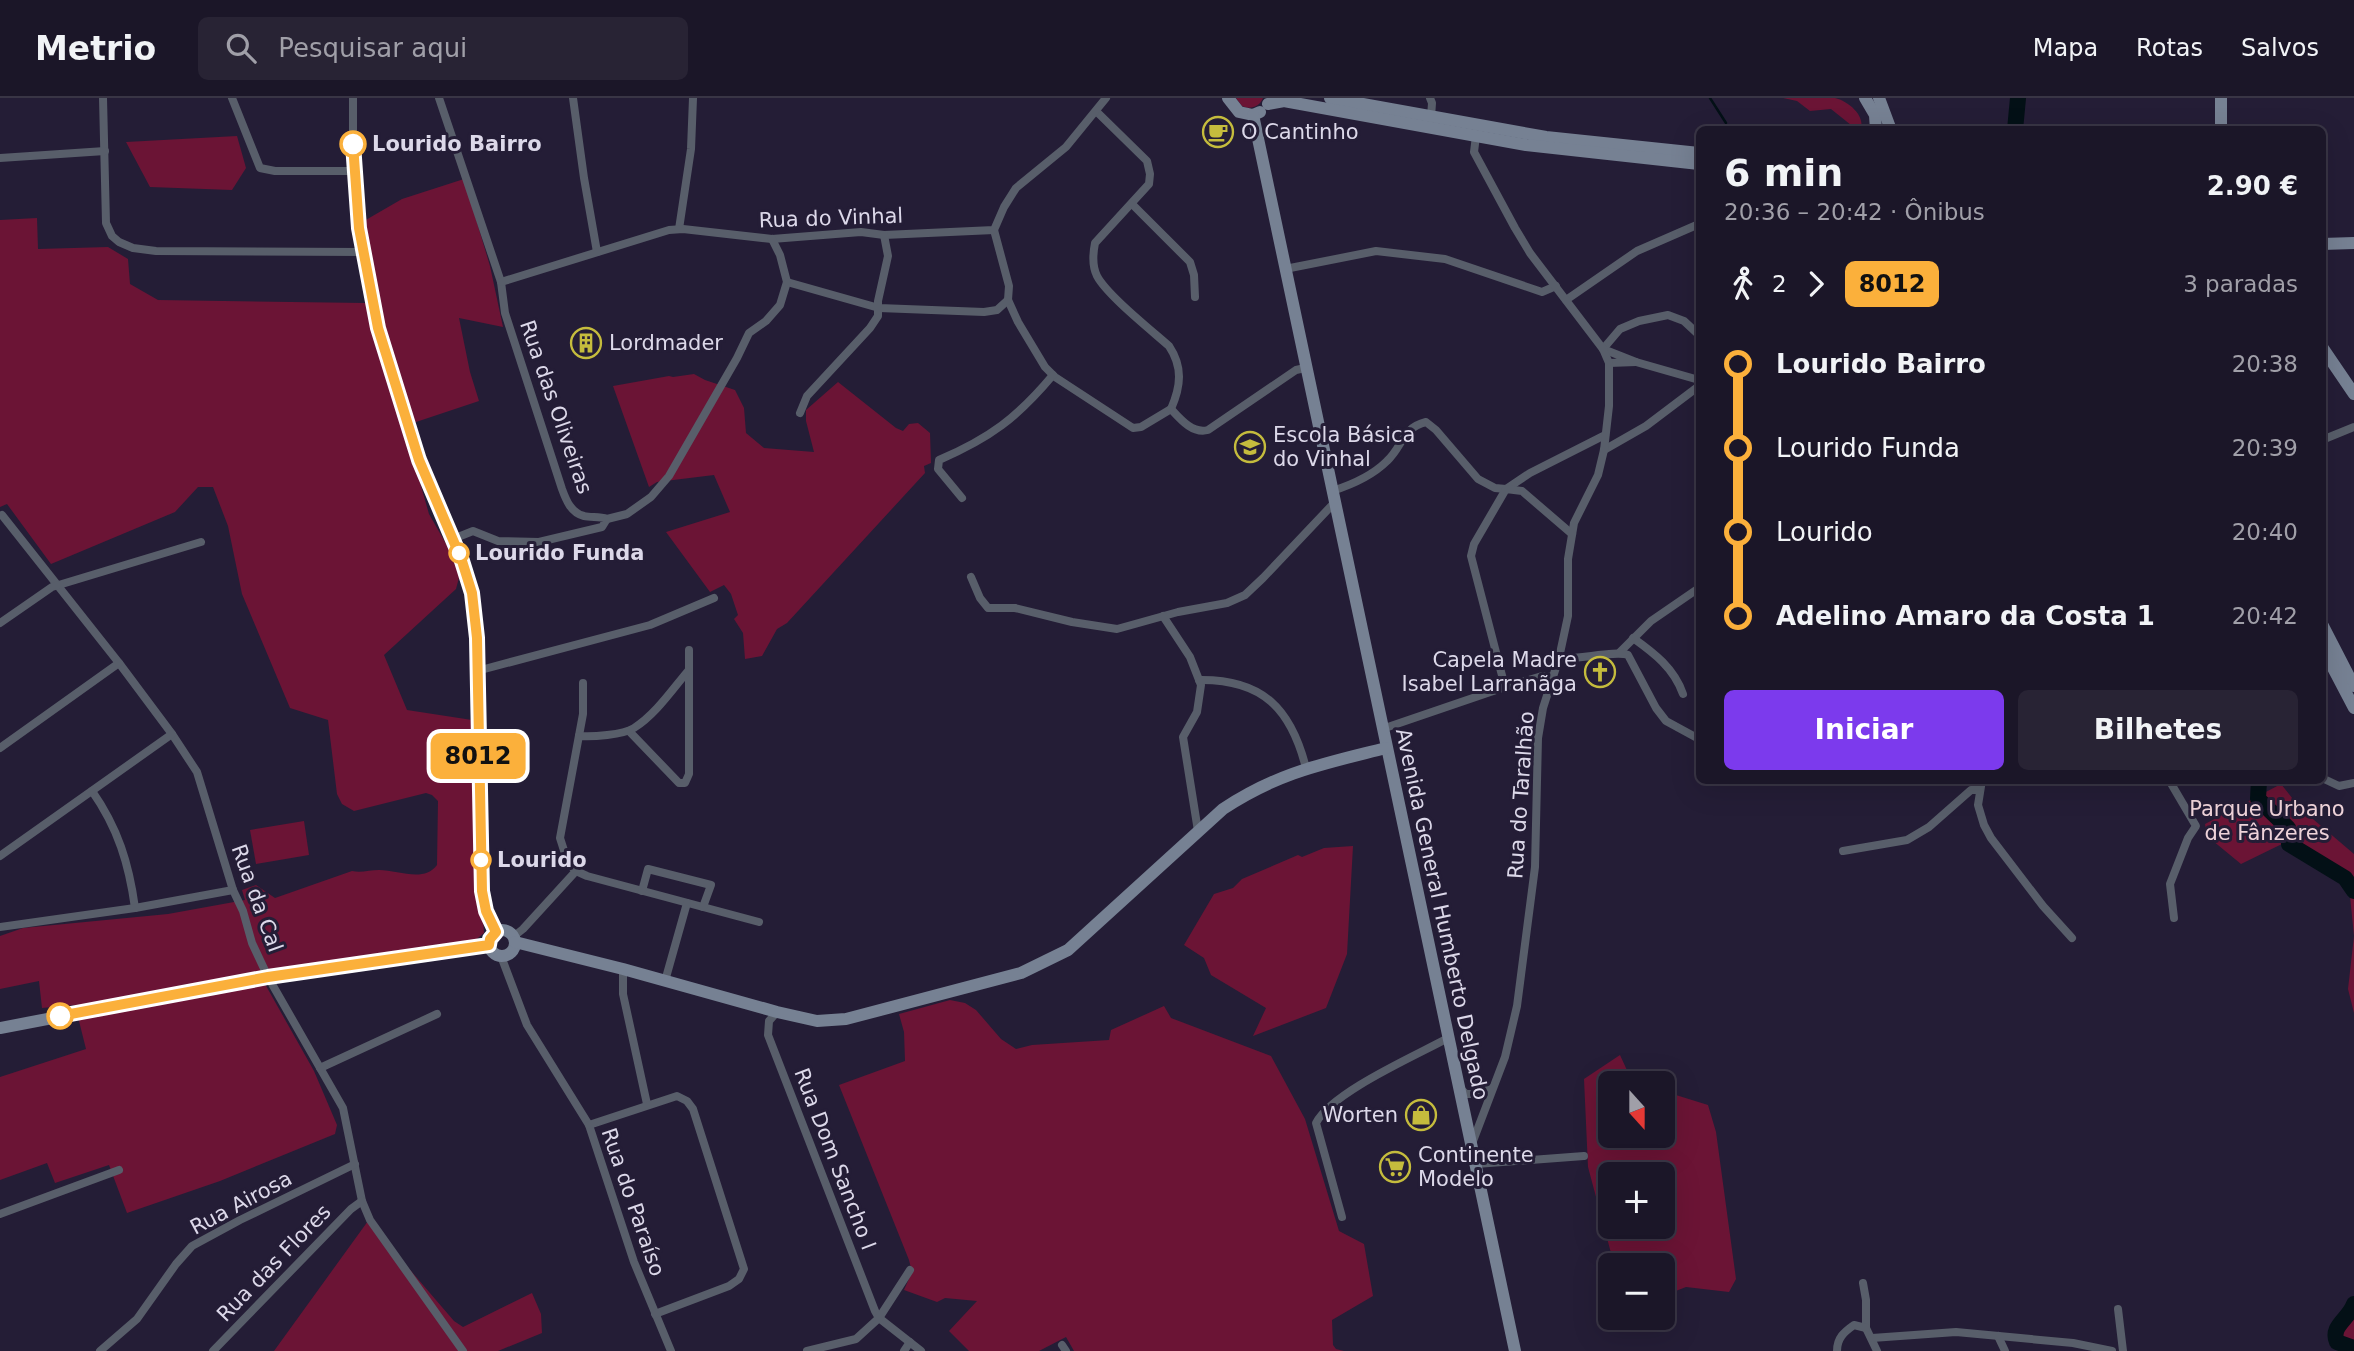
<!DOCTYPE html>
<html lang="pt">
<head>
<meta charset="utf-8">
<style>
	body { margin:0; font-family:"DejaVu Sans",sans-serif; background:#282334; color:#f1f3f6; height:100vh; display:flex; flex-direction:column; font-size:26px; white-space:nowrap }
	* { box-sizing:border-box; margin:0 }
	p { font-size:23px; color:#a09fa8 }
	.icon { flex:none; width:38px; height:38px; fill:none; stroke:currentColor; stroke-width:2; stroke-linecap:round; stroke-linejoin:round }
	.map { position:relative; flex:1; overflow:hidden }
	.sheet { position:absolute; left:1696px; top:28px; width:630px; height:658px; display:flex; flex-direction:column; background:#1b1628; border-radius:10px; box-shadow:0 7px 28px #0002,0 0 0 2px #393545 }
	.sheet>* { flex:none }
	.badge { padding:0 14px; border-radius:10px; font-size:24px; line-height:46px }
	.needle { width:46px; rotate:159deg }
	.tools { position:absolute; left:1598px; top:973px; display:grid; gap:14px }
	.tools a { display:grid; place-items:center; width:77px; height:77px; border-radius:10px; background:#1b1628; box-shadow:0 7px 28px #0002,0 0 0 2px #393545; font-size:35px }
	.map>.badge { position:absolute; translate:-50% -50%; box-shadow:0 0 0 4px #fff }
	.legs { display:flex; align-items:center; gap:10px; height:77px; padding:0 28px; font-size:23px }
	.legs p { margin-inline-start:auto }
	.summary { display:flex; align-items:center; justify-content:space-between; height:119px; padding:0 28px }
	h1 { font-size:38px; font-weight:700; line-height:52px }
	.action { display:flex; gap:14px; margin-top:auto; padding:14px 28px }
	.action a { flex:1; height:80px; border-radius:10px; background:#7c3aed; color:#fff; font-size:28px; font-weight:700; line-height:80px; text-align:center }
	.action a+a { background:#282334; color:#f1f3f6 }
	ul { padding:0 28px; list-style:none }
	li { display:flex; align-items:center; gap:24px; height:84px; font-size:26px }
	li i { display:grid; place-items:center; width:10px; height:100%; margin:0 9px; background:currentColor }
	li i::after { content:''; width:18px; height:18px; margin:-9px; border:5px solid; border-radius:50%; background:#1b1628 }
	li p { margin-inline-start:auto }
	li:first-child i { background:linear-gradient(#0000 50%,currentColor 0) }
	li:last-child i { background:linear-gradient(currentColor 50%,#0000 0) }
	header { display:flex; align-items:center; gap:42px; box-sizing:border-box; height:98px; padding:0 35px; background:#1b1628; border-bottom:2px solid #393545 }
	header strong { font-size:33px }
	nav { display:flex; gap:38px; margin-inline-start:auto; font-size:24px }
	.search { width:490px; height:63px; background:#282334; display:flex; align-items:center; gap:18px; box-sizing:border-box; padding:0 24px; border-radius:10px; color:#a09fa8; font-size:26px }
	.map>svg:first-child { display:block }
</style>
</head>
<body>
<header>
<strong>Metrio</strong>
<div class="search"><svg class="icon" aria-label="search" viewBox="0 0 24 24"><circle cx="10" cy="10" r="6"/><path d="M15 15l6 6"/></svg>Pesquisar aqui</div>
<nav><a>Mapa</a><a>Rotas</a><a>Salvos</a></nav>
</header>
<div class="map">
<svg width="2354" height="1253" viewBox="0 0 2354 1253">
	<rect width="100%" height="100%" fill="#241d36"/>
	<g fill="#6b1435" fill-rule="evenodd">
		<path d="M1236 0H1263C1259 9 1251 12 1242 8Z"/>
		<path d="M1783 0C1799 0 1819 0 1835 0 1848 3 1865 17 1861 31H1856L1831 11 1810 13 1797 3Z"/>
		<polygon points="237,38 246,70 232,92 150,89 126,44"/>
		<path d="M464 81 490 168 503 229 459 220 470 274 479 303 413 325 407 339 429 416 461 472 456 491 384 557 407 612 472 622 484 835 473 844 265 886 314 973 337 1027 335 1036 220 1083 127 1115 109 1067 55 1085 47 1065 0 1082V979L86 951 75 907 42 910 39 883 0 891V838L23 830 168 816 245 802 242 792 256 787 275 800 352 773C361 775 370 772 379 772 398 772 424 785 437 767L438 703 432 697 426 695 354 713 342 706 337 696 328 622 290 610 242 496 228 428 213 389H198L175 414 51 466 7 406 0 409V122L37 120 38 151 108 149 128 161 130 186 158 202 365 205 376 202 364 123 402 101Z"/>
		<polygon points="694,276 705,282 735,292 744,310 746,335 764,350 814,354 806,323 806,312 838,284 896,330 903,333 909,326 918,325 930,335 931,365 924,368 925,375 787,525 777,531 762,558 745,561 743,535 734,521 738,517 731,496 724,487 710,494 666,434 730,414 714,377 657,384 649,389 613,288 669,278 673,279"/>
		<polygon points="2281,686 2300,710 2354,756 2354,915 2348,891 2354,838 2350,798 2336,781 2284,745 2241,766 2207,738 2205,726"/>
		<polygon points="304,723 309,757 256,766 250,732"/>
		<polygon points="1353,748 1347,856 1326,910 1253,938 1266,910 1211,877 1204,860 1184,847 1214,796 1233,790 1242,781 1298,757 1302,759 1324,750"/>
		<polygon points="950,902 965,905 976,912 1001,941 1016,951 1032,947 1109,942 1111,932 1164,908 1171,920 1271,958 1305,1021 1339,1133 1364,1146 1373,1198 1332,1222 1333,1247 1336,1251 1344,1253 1074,1253 1066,1239 1039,1253 969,1253 949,1233 977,1203 945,1200 937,1204 904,1192 912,1174 909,1162 839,987 905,963 904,934 899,916"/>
		<path d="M1620 957 1631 981 1642 985H1610V1038H1662L1663 993 1708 1007 1716 1034 1736 1181 1729 1194 1686 1189 1663 1198 1662 1167H1610V1175L1603 1169 1611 1155 1588 1069 1584 981ZM1610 1076H1662V1129H1610Z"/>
		<polygon points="368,1123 454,1223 463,1229 532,1195 541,1216 542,1235 498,1253 274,1253"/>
		<polygon points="2354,1218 2354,1248 2342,1240 2339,1234"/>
	</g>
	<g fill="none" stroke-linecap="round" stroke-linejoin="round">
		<polyline stroke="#031016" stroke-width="2.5" points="1710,0 1726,25"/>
		<g stroke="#031016" stroke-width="16">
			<polyline points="2015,32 2018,0"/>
			<polyline points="2259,682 2258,701 2288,730 2289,746 2345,780 2354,793"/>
			<path d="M2353 1253 2351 1249 2337 1244C2330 1228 2349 1221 2354 1206"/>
		</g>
		<g stroke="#585e6a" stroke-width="8">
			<polyline points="103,0 106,125 112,138 119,144 133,150 156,153 363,154"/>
			<polyline points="232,0 260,70 275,73 353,73"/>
			<polyline points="353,0 353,73 359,130 378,230 419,362 462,463 474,507 476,540 482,793 486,813 496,834"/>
			<path d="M439 0 501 184 505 215 562 391C566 402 571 415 584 418 591 420 599 418 607 421L602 429 539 444 498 443 473 433 453 441"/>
			<polyline points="573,0 584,80 597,154"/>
			<polyline points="1430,0 1432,5 1431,19"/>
			<path d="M1097 14 1147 63 1150 76 1149 86 1095 145C1093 155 1092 168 1097 178 1107 197 1151 232 1169 248 1183 269 1181 288 1171 311"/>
			<polyline points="0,60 105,53"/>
			<polyline points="1132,106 1190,164 1194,177 1195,199"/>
			<polyline points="679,131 691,51 693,0"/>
			<polyline points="994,132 1009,188 1008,202 1018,224 1045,269 1055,279 1133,330 1141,329 1171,311"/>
			<polyline points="1285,171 1376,153 1445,161 1542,194 1556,188"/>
			<polyline points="501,184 669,132 683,131 772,141 861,134 884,137 994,132 1004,109 1016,90 1066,49 1106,0"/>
			<polyline points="787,184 879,210 984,214 997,212 1008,202"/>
			<polyline points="1566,202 1637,153 1699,126"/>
			<polyline points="1636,264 1699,282"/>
			<polyline points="1609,265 1636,264 1603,251 1620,231 1639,223 1668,217 1684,223 1699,237"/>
			<path d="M1171 311C1181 322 1193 336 1208 332L1296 272 1305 270"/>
			<polyline points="800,315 807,298 870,230 878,218 878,203 888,158 884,137"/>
			<polyline points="2322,342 2354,329"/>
			<polyline points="1604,352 1646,328 1699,288"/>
			<path d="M1332 393C1351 387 1373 377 1387 363 1403 348 1402 330 1426 324L1436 332 1478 381 1495 390 1506 391 1530 375 1605 337"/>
			<path d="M962 400 938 371 939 362C990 340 1017 320 1053 277"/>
			<polyline points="2,417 119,565 172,636 197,674 233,792 243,813 252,845 268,879 343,1010 362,1103 370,1122 463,1253"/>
			<polyline points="607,421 627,416 651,399 669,378 737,260 749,235 766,223 780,207 787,184 780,157 772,141"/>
			<polyline points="971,479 980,500 988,510 1015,510 1072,524 1117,531 1178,514 1227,505 1245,497 1263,480 1335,404"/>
			<polyline points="1163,518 1190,559 1201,587 1197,614 1183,639 1198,733"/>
			<polyline points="0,525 52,489 201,444"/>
			<path d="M1633 540C1654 555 1674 570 1683 596"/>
			<polyline points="1620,554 1651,523 1699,490"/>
			<path d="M1559 560C1577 562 1616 552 1628 557L1656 610 1666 623 1699 641"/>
			<polyline points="477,573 650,527 714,500"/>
			<path d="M1199 582C1263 581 1291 611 1306 670"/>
			<polyline points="583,585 583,616 560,740 568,765 576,773 587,778 759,824"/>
			<polyline points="1505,589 1471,458 1474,446 1506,391 1522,393 1572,436"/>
			<polyline points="1382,631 1505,589 1542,578 1553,579"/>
			<polyline points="629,633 679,685 685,685 689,676 689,552"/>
			<path d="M579 638C592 639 623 637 634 630 655 617 672 592 688 573"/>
			<polyline points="0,650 119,565"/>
			<polyline points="2322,680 2339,688 2354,685"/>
			<polyline points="1982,682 1978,707 1984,727 1991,740 2043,808 2072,840"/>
			<polyline points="2169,682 2196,728 2188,740 2170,786 2174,820"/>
			<path d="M92 693C118 730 129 766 135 810"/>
			<polyline points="1843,753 1907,742 1929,729 1971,692 1980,692"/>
			<polyline points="0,758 172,636"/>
			<polyline points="642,793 648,771 711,787 703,809"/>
			<polyline points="0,829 135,810 233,792"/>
			<polyline points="513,839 523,831 576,773"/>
			<polyline points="501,858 527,927 589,1027 634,1164 671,1253"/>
			<polyline points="623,871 623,896 647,1006"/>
			<polyline points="665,883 687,805"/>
			<polyline points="777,914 769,923 768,937 875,1213 879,1220 921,1253"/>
			<polyline points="320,970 437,916"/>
			<polyline points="1460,990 1466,996 1483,996 1489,990"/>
			<polyline points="589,1027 677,998 687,1003 693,1011 744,1171 739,1181 729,1188 655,1216"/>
			<polyline points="1473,1043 1505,959 1517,908 1535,769 1538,640 1543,610 1559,560 1568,518 1568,461 1574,425 1598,377 1604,352 1609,308 1609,265 1603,251 1530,155 1515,130 1474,54 1476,38"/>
			<polyline points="1476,1066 1584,1058"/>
			<polyline points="0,1116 119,1072"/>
			<path d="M1342 1119 1316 1025C1332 994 1415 958 1448 940"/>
			<polyline points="1863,1185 1866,1202 1866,1230 1877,1253"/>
			<polyline points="2118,1211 2123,1253"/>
			<polyline points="1998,1238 2005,1253"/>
			<polyline points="1872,1240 1956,1234 2073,1245 2112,1253"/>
			<polyline points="1062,1247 1066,1253"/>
			<polyline points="100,1253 137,1221 176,1166 192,1148 240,1122 355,1066"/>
			<polyline points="213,1253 351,1111 362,1103"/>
			<polyline points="807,1253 856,1241 879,1220 910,1172"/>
			<polyline points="904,1253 910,1244"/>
			<path d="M1837 1253C1837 1240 1844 1234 1854 1227L1866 1230"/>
		</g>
		<g stroke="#768193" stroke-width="12">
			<polyline points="1228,0 1239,14 1253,17 1260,14"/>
			<polyline points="1330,0 1546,39 1699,55"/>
			<polyline points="1865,0 1875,17 1876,32"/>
			<polyline points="1879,0 1891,32"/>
			<polyline points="1268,6 1284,3 1526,47 1699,66"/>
			<polyline points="1253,17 1515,1253"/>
			<polyline points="2221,32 2221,0"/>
			<polyline points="2322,146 2354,145"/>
			<polyline points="2322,249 2354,296"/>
			<polyline points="2322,526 2354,588"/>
			<polyline points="2322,549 2354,610"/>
			<circle cx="502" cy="845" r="13"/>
			<path d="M515 844 623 871 777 914 817 923 846 921 1021 875 1068 852 1223 711C1279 674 1323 666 1386 650"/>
			<polyline points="0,930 268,879 489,847"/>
		</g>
	</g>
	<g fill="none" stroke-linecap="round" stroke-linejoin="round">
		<g stroke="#fff" stroke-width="16">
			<polyline id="line-1" points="60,918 268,879 489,847 490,841 496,834 486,813 482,793 477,540 472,495 462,463 419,362 378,230 359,130 353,46"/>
		</g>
		<use href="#line-1" stroke="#fbb03b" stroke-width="10"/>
	</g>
	<defs>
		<g id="cafe-ring" transform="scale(1.575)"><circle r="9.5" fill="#241d36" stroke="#c5bc3d" stroke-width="1.5"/><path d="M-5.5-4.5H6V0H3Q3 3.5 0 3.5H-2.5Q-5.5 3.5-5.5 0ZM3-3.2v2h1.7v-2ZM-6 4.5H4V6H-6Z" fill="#c5bc3d"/></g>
		<g id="building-ring" transform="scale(1.575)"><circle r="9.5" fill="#241d36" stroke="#c5bc3d" stroke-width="1.5"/><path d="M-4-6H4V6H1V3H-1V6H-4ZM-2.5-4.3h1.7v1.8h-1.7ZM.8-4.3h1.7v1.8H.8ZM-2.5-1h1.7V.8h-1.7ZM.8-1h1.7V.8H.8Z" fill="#c5bc3d"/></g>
		<g id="school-ring" transform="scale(1.575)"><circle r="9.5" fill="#241d36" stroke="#c5bc3d" stroke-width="1.5"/><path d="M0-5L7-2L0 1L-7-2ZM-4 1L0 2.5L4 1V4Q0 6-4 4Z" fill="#c5bc3d"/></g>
		<g id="church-ring" transform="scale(1.575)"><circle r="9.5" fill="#241d36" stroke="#c5bc3d" stroke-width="1.5"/><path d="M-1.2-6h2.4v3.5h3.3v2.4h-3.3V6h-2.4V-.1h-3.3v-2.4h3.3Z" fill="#c5bc3d"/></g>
		<g id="shop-ring" transform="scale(1.575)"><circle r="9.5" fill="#241d36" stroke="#c5bc3d" stroke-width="1.5"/><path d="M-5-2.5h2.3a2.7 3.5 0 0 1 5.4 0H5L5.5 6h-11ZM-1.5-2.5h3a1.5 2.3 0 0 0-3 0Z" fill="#c5bc3d"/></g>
		<g id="supermarket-ring" transform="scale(1.575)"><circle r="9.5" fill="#241d36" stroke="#c5bc3d" stroke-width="1.5"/><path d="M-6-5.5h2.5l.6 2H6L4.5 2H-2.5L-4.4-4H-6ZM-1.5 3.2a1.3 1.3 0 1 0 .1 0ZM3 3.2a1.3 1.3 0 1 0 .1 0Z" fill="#c5bc3d"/></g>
	</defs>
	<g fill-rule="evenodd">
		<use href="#cafe-ring" x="1218" y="34"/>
		<use href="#building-ring" x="586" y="245"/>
		<use href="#school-ring" x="1250" y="349"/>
		<use href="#church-ring" x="1600" y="574"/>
		<use href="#shop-ring" x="1421" y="1017"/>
		<use href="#supermarket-ring" x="1395" y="1069"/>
	</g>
	<g fill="#fff" stroke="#fbb03b" stroke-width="3.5">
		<circle cx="353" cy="46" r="12"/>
		<circle cx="459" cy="455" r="9"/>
		<circle cx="481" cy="762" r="9"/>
		<circle cx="60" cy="918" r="12"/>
	</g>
	<g text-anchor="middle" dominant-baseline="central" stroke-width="6" stroke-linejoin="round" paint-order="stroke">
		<g font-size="21" fill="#dcd8e9" stroke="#241d36" text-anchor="start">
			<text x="1241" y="34">O Cantinho</text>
			<text x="609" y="245">Lordmader</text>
			<text x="1273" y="337">Escola Básica<tspan x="1273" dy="24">do Vinhal</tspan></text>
			<text x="1577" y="562" text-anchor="end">Capela Madre<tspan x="1577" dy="24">Isabel Larranãga</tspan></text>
			<text x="1398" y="1017" text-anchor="end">Worten</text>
			<text x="1418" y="1057">Continente<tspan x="1418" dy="24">Modelo</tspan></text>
		</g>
		<g font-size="21" font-weight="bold" fill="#dcd8e9" stroke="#241d36" text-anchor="start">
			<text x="372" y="46">Lourido Bairro</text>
			<text x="475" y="455">Lourido Funda</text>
			<text x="497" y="762">Lourido</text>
		</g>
		<g font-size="21" fill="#dcd8e9" stroke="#241d36">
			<text transform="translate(831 120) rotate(-2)">Rua do Vinhal</text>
			<text transform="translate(556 309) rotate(71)">Rua das Oliveiras</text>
			<text transform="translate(1521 697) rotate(-86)">Rua do Taralhão</text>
			<text transform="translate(257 800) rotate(70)">Rua da Cal</text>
			<text transform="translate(1442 816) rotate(78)">Avenida General Humberto Delgado</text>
			<text transform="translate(835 1061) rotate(69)">Rua Dom Sancho I</text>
			<text transform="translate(633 1104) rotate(71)">Rua do Paraíso</text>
			<text transform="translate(241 1105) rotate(-28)">Rua Airosa</text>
			<text transform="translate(274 1165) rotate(-46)">Rua das Flores</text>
		</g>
		<g font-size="21" fill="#eed3d9" stroke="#241d36">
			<text x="2267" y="711">Parque Urbano<tspan x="2267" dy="24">de Fânzeres</tspan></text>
		</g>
	</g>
</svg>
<div class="tools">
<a><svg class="needle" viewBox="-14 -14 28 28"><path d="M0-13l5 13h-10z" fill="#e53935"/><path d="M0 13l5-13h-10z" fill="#a09fa8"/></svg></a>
<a>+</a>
<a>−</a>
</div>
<b class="badge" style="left:478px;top:658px;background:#fbb03b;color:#111">8012</b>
<section class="sheet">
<div class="summary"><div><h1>6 min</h1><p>20:36 – 20:42 · Ônibus</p></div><b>2.90 €</b></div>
<div class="legs"><svg class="icon" aria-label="walk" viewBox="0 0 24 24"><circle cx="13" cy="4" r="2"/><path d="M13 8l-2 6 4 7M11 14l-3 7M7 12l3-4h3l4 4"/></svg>2<svg class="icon" aria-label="forward" viewBox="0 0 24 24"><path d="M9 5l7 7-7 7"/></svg><b class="badge" style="background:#fbb03b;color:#111">8012</b><p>3 paradas</p></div>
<ul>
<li><i style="color:#fbb03b"></i><b>Lourido Bairro</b><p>20:38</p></li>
<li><i style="color:#fbb03b"></i><span>Lourido Funda</span><p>20:39</p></li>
<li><i style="color:#fbb03b"></i><span>Lourido</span><p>20:40</p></li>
<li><i style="color:#fbb03b"></i><b>Adelino Amaro da Costa 1</b><p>20:42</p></li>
</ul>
<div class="action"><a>Iniciar</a><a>Bilhetes</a></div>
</section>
</div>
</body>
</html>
